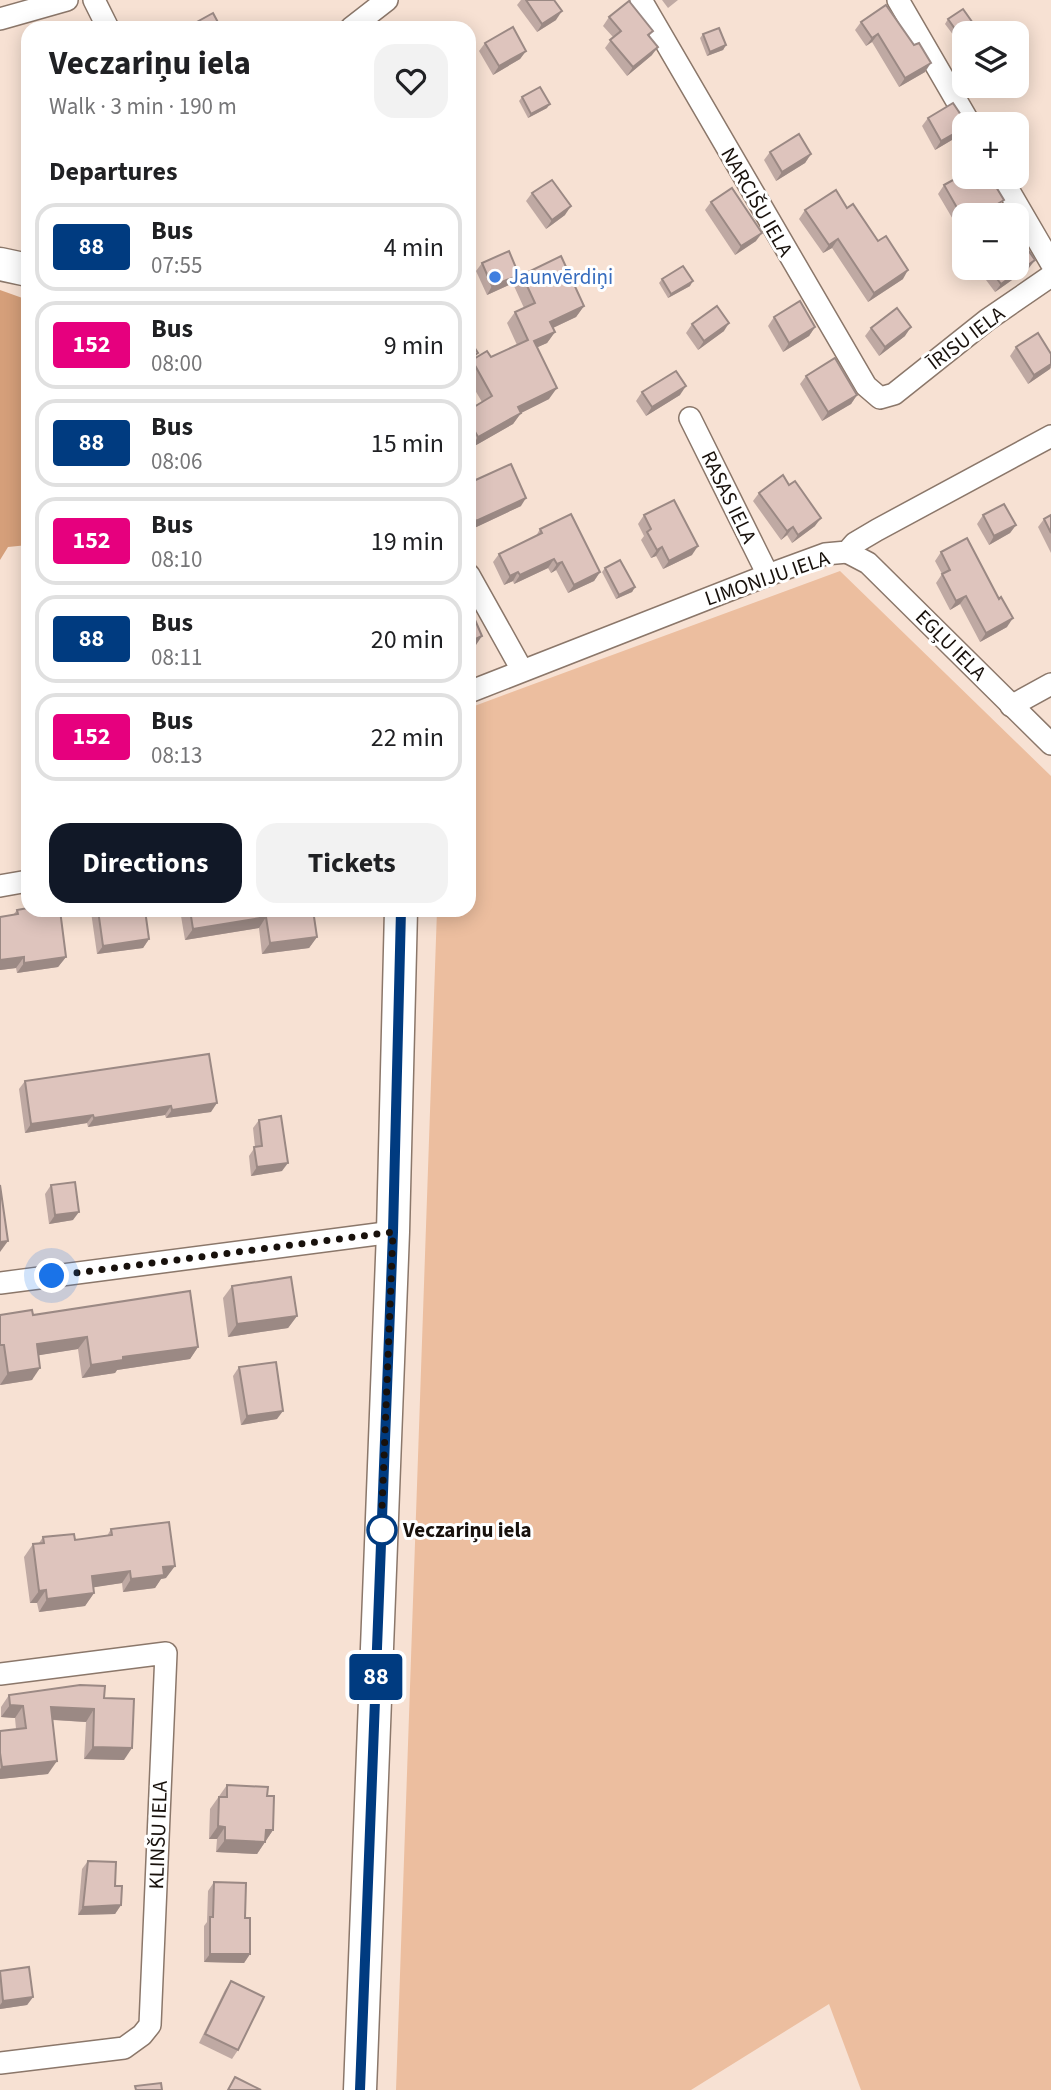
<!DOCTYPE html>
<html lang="en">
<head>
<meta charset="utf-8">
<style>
	body { margin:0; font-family:"Source Sans 3",sans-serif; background:#f2f2f2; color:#202124; height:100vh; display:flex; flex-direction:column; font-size:26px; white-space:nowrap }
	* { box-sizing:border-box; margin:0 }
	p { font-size:23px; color:#757577 }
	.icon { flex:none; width:38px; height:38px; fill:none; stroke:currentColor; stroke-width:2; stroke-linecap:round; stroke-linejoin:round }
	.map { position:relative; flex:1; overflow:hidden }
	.details { position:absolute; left:21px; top:21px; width:455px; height:896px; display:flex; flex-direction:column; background:#fff; border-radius:21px; box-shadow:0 4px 18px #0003 }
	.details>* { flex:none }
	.badge { padding:0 14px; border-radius:5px; font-size:24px; line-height:46px }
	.buttons { position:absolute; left:952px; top:21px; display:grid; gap:14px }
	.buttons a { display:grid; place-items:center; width:77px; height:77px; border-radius:14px; background:#fff; box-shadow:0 4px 18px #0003; font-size:35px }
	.you { position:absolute; width:35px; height:35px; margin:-18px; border:5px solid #fff; border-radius:50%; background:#1a73e8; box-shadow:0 0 0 10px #1a73e833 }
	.map>.badge { position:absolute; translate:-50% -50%; box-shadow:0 0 0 4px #fff }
	h2 { padding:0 28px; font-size:26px; line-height:63px }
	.round { display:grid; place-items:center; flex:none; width:74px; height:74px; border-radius:21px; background:#f2f2f2 }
	.head { display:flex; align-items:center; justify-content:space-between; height:119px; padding:0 28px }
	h1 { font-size:33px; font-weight:700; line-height:52px }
	.primary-button { display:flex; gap:14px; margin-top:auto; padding:14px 28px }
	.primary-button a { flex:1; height:80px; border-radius:21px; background:#111827; color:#fff; font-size:28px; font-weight:700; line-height:80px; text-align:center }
	.primary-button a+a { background:#f2f2f2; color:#202124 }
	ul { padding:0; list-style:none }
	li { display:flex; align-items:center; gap:21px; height:88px; margin:0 14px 10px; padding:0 14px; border:4px solid #e0e0e0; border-radius:21px }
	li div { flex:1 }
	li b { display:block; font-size:26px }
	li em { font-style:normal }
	li .badge { min-width:77px; font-weight:700; text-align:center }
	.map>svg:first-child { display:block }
</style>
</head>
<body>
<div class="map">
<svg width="1051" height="2090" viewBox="0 0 1051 2090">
	<rect width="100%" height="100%" fill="#f7e1d3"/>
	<polygon fill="#ecbe9f" points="840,571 1051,776 1051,2090 861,2090 829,2004 691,2090 396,2090 437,910 469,910 469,708"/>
	<polygon fill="#d59f7a" points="0,290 28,300 28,545 8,547 0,560"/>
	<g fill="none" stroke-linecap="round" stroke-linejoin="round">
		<g stroke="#8b776a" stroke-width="24">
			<g id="street">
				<polyline points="94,0 108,28"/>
				<polyline points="641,0 866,386 880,398 894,394 987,320 1051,276"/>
				<polyline points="898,0 970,124"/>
				<polyline points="0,19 67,0"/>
				<polyline points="351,28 387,0"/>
				<polyline points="1001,177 1051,263"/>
				<polyline points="690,418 768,575"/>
				<polyline points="847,552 868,563 1051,744"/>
				<polyline points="469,575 522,670"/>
				<polyline points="469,692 768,575 825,554 847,552 855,543 877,530 1051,436"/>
				<polyline points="1011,706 1051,684"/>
				<polyline points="0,886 28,881"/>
				<polyline points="0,1283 393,1232"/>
				<polyline points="0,1674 166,1653 150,2025 142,2035 124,2048 0,2063"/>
			</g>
		</g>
		<g stroke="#8b776a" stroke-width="35">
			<g id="secondary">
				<polyline points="0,264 28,270"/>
				<polyline points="360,2090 393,1232 401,910"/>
			</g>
		</g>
		<use href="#street" stroke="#fff" stroke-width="21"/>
		<use href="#secondary" stroke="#fff" stroke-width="32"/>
	</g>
	<g fill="#bfa9a3">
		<polygon points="521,0 554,0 556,20 537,32 517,5"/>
		<polygon points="662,0 678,0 668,8"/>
		<polygon points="609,17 653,31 649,36 652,55 627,76 605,48 613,37 603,26"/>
		<polygon points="948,19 972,30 967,33 964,33 957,40 945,24"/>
		<polygon points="861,22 914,45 925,72 899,87 872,42 866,46 855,30"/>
		<polygon points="703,34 726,45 723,50 707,56 700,38"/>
		<polygon points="485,43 526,51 520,59 493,75 479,51"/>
		<polygon points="522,97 547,108 528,118 519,101"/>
		<polygon points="928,118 962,134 935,150 922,126"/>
		<polygon points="770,152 811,154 805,163 776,181 764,160"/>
		<polygon points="944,185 998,208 964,215 964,238 938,194"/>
		<polygon points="532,193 565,215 546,229 526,201"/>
		<polygon points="711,202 756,241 735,255 705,210"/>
		<polygon points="847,208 903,279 868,302 832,248 823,253 799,219 805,210"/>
		<polygon points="482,263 513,283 487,295 476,271"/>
		<polygon points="977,268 1029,268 995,292"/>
		<polygon points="522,275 584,306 576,317 553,328 555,332 547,343 537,347 549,399 521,413 513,424 471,448 469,445 469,410 482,402 469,380 469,364 470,363 469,363 469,339 478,353 473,359 491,357 517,345 507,323 515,312 524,308 514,286"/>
		<polygon points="662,279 690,286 668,298 659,283"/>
		<polygon points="774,317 815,327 809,336 783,352 768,326"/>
		<polygon points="692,324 724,331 698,350 686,333"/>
		<polygon points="871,328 905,336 879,356 865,336"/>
		<polygon points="1016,347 1051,354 1051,368 1028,384 1010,356"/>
		<polygon points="806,376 857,395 851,404 822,421 800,384"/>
		<polygon points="642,392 680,395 646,416 636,401"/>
		<polygon points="469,483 521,506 470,530 469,527"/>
		<polygon points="759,493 815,526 792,543 787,535 781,540 753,501"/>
		<polygon points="644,515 692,555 663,569 656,556 651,558 641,540 644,536 638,524"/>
		<polygon points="983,515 1016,525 1010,533 989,545 977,524"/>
		<polygon points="1051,515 1051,553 1038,527 1044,519"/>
		<polygon points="540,529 600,572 594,581 568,593 556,570 551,573 548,568 514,584 513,581 504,585 493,562 499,554 536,536"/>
		<polygon points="941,552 999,599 1007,627 980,642 960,604 950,610 936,583 942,574 935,561"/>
		<polygon points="605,568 635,587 632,592 616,599 602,572"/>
		<polygon points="17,910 66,957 58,967 17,973 16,968 0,970 0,917 13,915"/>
		<polygon points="93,910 145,910 149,939 143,948 97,954 91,912"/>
		<polygon points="180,910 313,910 317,937 309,948 262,954 259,928 185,940"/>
		<polygon points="25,1081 211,1112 166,1118 165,1115 88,1127 87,1123 25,1133 19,1089"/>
		<polygon points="259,1120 282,1171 251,1176 249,1156 255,1147 253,1128"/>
		<polygon points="51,1185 73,1220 49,1224 45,1194"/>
		<polygon points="232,1286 297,1316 288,1328 228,1337 223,1298"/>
		<polygon points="0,1315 33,1315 198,1347 190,1359 117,1370 115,1373 82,1378 78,1349 39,1355 32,1380 0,1385"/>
		<polygon points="239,1367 277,1419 241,1425 233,1376"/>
		<polygon points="111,1529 166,1578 161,1579 155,1588 123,1592 122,1583 93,1587 94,1593 85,1606 39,1612 37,1603 30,1603 24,1557 33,1544 39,1543 43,1537 75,1540 107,1536"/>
		<polygon points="9,1695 104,1698 124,1760 84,1759 86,1722 52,1720 48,1774 0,1779 0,1731 16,1729 15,1718 1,1717 1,1707"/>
		<polygon points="227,1785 267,1796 273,1830 257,1854 216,1852 217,1839 209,1839 210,1809"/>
		<polygon points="88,1861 115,1886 121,1905 115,1914 78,1915 82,1869"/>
		<polygon points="214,1882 245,1918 250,1954 244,1963 204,1962 204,1926 207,1922 208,1891"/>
		<polygon points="0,1971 33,1997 27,2005 0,2009"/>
		<polygon points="231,1981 238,2050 232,2059 199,2043 225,1990"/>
	</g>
	<g fill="#9b8984">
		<polygon points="562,11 556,20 537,32 542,24"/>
		<polygon points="975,26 972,30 967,33 964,33 964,35 957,40 960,36"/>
		<polygon points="878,34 872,42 866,46 872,38"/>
		<polygon points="726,45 723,50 707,56 710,52"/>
		<polygon points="658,47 652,55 627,76 633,67"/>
		<polygon points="526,51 520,59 493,75 499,66"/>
		<polygon points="931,63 925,72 899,87 905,78"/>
		<polygon points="550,104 547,108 528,118 531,114"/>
		<polygon points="964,128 964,131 962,134 935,150 941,141"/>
		<polygon points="811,154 805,163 776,181 782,172"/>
		<polygon points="571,206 565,215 546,229 552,220"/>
		<polygon points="762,233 756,241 735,255 741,246"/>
		<polygon points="838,239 832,248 823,253 829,245"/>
		<polygon points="1035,260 1029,268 995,292 1001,284"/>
		<polygon points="908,270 903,279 868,302 874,293"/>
		<polygon points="519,275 513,283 487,295 492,286"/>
		<polygon points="693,281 690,286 668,298 671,294"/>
		<polygon points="584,306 576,317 542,333 550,322"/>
		<polygon points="729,323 724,331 698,350 704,341"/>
		<polygon points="815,327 809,336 783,352 789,343"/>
		<polygon points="911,327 905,336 879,356 885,347"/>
		<polygon points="555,332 547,343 527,352 534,341"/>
		<polygon points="478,353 472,361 469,363 469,358"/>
		<polygon points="1051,364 1050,369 1028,384 1034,375"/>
		<polygon points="686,386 680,395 646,416 652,407"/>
		<polygon points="557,388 549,399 521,413 513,424 471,448 478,437 518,407"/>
		<polygon points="857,395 851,404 822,421 828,412"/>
		<polygon points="526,498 521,506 470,530 476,521"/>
		<polygon points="821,518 815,526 792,543 798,535"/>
		<polygon points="1016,525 1010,533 989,545 994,536"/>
		<polygon points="793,527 787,535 781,540 787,531"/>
		<polygon points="698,546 692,555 663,569 669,561"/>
		<polygon points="662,547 656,556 651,558 657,550"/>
		<polygon points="554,559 548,568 514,584 520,575"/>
		<polygon points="562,562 556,570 551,573 557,564"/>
		<polygon points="518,572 513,581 504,585 510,576"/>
		<polygon points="600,572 594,581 568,593 574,585"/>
		<polygon points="635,587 632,592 616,599 619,595"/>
		<polygon points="966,596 960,604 950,610 956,601"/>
		<polygon points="1013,618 1007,627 980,642 986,633"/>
		<polygon points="482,636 476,645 469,648 469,642"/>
		<polygon points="266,917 259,928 185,940 193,929"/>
		<polygon points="317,937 309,948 262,954 270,943"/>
		<polygon points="149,939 143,948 97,954 103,946"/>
		<polygon points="24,957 16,968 0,970 0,960"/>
		<polygon points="66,957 58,967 17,973 24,963"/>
		<polygon points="217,1103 211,1112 166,1118 172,1110"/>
		<polygon points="171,1106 165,1115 88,1127 94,1118"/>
		<polygon points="93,1115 87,1123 25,1133 31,1124"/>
		<polygon points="288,1163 282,1171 251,1176 257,1167"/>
		<polygon points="79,1212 73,1220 49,1224 55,1215"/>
		<polygon points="8,1241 0,1252 0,1242"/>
		<polygon points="297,1316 288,1328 228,1337 237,1324"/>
		<polygon points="87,1337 78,1349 28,1357 37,1344"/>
		<polygon points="198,1347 190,1359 117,1370 115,1373 82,1378 91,1365 123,1357"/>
		<polygon points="40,1368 32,1380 0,1385 8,1373"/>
		<polygon points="283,1411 277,1419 241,1425 247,1416"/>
		<polygon points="175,1566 166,1578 161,1579 155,1588 123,1592 131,1579 163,1567"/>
		<polygon points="130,1571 122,1583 83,1589 92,1576"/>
		<polygon points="46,1590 37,1603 30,1603 39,1591"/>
		<polygon points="94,1593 85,1606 39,1612 47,1599"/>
		<polygon points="10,1705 23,1706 15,1718 1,1717"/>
		<polygon points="51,1707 94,1709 86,1722 42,1719"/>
		<polygon points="93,1747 132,1748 124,1760 84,1759"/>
		<polygon points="57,1761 48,1774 0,1779 0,1769 2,1767"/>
		<polygon points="218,1826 225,1827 217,1839 209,1839"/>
		<polygon points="266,1830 273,1830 257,1854 216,1852 225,1840"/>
		<polygon points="121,1905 115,1914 78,1915 83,1907"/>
		<polygon points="210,1954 250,1954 244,1963 204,1962"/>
		<polygon points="33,1997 27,2005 0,2009 0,2005 3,2001"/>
	</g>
	<g fill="#dec4bd" stroke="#9b8984" stroke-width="2">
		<polygon points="526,0 554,0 562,11 542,24"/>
		<polygon points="629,1 653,31 648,35 658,47 633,67 610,40 621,31 609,17"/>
		<polygon points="886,5 914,45 919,43 931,63 905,78 878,34 872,38 861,22"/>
		<polygon points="963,9 975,26 960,36 948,19"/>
		<polygon points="213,13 221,28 186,28"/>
		<polygon points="513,27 526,51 499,66 485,43"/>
		<polygon points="719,28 726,45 710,52 703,34"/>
		<polygon points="540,87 550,104 531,114 522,97"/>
		<polygon points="953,103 967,124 964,124 964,128 941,141 928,118"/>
		<polygon points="799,134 811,154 782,172 770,152"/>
		<polygon points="964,174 964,177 990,177 1004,200 996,205 1003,215 964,215 964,220 944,185"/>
		<polygon points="552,180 571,206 552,220 532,193"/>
		<polygon points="732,188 762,233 741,246 711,202"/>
		<polygon points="836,190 847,208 853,204 878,241 886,236 908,270 874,293 838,239 829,245 805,210"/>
		<polygon points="1017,234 1035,260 1001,284 989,268 1017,268"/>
		<polygon points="509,251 519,275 492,286 482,263"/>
		<polygon points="561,256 584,306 550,322 555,332 534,341 557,388 518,407 521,413 478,437 469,421 469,410 492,396 472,360 487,351 491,357 528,340 515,312 535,303 522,275"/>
		<polygon points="683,266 693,281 671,294 662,279"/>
		<polygon points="800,301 815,327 789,343 774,317"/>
		<polygon points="717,306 729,323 704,341 692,324"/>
		<polygon points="897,308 911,327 885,347 871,328"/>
		<polygon points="1038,333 1051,354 1051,364 1034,375 1016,347"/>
		<polygon points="469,339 478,353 469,358"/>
		<polygon points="835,358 857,395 828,412 806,376"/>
		<polygon points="676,371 686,386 652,407 642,392"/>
		<polygon points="511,464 526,498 476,521 469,506 469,483"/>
		<polygon points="783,475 789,485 795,481 821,518 798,535 793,527 787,531 759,493"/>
		<polygon points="674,500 698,546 669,561 662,547 657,550 647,532 651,529 644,515"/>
		<polygon points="1004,504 1016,525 994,536 983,515"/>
		<polygon points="571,514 600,572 574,585 562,562 557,564 554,559 520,575 518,572 510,576 499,554 542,533 540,529"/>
		<polygon points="1051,515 1051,533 1044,519"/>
		<polygon points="967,538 999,599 1001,597 1013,618 986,633 966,596 956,601 942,574 950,570 941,552"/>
		<polygon points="620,560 635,587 619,595 605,568"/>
		<polygon points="469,606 482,636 469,642"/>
		<polygon points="28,908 28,910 60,910 66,957 24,963 24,957 0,960 0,917 18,914 17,910"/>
		<polygon points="98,910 145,910 149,939 103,946"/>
		<polygon points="190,910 313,910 317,937 270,943 266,917 193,929"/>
		<polygon points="209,1054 217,1103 172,1110 171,1106 94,1118 93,1115 31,1124 25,1081"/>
		<polygon points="281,1116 288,1163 257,1167 254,1147 262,1146 259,1120"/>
		<polygon points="75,1182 79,1212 55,1215 51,1185"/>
		<polygon points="0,1185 8,1241 0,1242"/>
		<polygon points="291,1277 297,1316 237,1324 232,1286"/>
		<polygon points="190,1291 198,1347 123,1357 123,1360 91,1365 87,1337 37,1344 40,1368 8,1373 4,1345 0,1345 0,1315 32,1310 33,1315"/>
		<polygon points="276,1362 283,1411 247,1416 239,1367"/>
		<polygon points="169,1522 175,1566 163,1567 164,1575 131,1579 130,1571 92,1576 94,1593 47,1599 46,1590 39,1591 33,1544 44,1543 43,1537 74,1534 75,1540 112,1535 111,1529"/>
		<polygon points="80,1685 105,1686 104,1698 134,1699 132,1748 93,1747 94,1709 51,1707 57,1761 2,1767 0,1753 0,1731 26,1728 23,1706 10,1705 9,1695"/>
		<polygon points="227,1785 268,1787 267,1796 274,1796 273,1830 266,1830 265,1842 225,1840 225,1827 218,1826 219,1797 227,1797"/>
		<polygon points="88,1861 116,1862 115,1886 122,1886 121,1905 83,1907"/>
		<polygon points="214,1882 246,1883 245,1918 250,1918 250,1954 210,1954 210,1917 213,1917"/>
		<polygon points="29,1967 33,1997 3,2001 0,1971"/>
		<polygon points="231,1981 264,1997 238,2050 205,2034"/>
		<polygon points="235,2077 261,2090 228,2090"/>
		<polygon points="161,2083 162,2090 136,2090 135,2086"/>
	</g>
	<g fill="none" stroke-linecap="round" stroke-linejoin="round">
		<g stroke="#fff" stroke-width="16">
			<polyline id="line" points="360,2090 393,1232 401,910"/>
		</g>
		<use href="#line" stroke="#003b80" stroke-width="10"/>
		<polyline stroke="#18110c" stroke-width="7" stroke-dasharray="0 12.6" points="52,1276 393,1232 381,1534 382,1530"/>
	</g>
	<circle fill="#3f7fe0" stroke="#fff" stroke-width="2.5" cx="495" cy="277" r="7"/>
	<circle fill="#fff" stroke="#003b80" stroke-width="3.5" cx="382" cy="1530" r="14"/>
	<g text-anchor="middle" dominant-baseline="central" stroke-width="6" stroke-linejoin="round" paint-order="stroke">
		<g font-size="21" fill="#18110c" stroke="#fff">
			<text transform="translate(757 202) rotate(60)">NARCIŠU IELA</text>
			<text transform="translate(966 338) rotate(-37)">ĪRISU IELA</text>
			<text transform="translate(729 497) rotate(64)">RASAS IELA</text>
			<text transform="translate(767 578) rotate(-19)">LIMONIJU IELA</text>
			<text transform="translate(951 645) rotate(45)">EGĻU IELA</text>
			<text transform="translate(158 1835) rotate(-88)">KLINŠU IELA</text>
		</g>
		<g font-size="21" fill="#366cbe" stroke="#fff" text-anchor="start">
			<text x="509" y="277">Jaunvērdiņi</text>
		</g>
		<g font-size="21" font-weight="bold" fill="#18110c" stroke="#fff" text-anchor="start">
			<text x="403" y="1530">Veczariņu iela</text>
		</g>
	</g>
</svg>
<div class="buttons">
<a><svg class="icon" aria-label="layers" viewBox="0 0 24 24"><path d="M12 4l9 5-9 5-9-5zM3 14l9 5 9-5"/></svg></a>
<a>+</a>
<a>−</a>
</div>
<div class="you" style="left:52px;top:1276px"></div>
<b class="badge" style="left:376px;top:1677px;background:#003b80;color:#fff">88</b>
<section class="details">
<div class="head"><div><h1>Veczariņu iela</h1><p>Walk · 3 min · 190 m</p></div><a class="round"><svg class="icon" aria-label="heart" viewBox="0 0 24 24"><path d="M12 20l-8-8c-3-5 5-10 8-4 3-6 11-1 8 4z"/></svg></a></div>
<h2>Departures</h2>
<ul>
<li><span class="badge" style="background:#003b80;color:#fff">88</span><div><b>Bus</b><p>07:55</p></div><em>4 min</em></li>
<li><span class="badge" style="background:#e6007e;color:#fff">152</span><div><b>Bus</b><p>08:00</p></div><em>9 min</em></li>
<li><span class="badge" style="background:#003b80;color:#fff">88</span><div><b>Bus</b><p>08:06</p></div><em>15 min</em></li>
<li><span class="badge" style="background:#e6007e;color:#fff">152</span><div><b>Bus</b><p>08:10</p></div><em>19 min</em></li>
<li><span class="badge" style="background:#003b80;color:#fff">88</span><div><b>Bus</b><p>08:11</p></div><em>20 min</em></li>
<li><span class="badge" style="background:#e6007e;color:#fff">152</span><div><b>Bus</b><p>08:13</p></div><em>22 min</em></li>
</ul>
<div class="primary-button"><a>Directions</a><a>Tickets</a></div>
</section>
</div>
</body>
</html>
